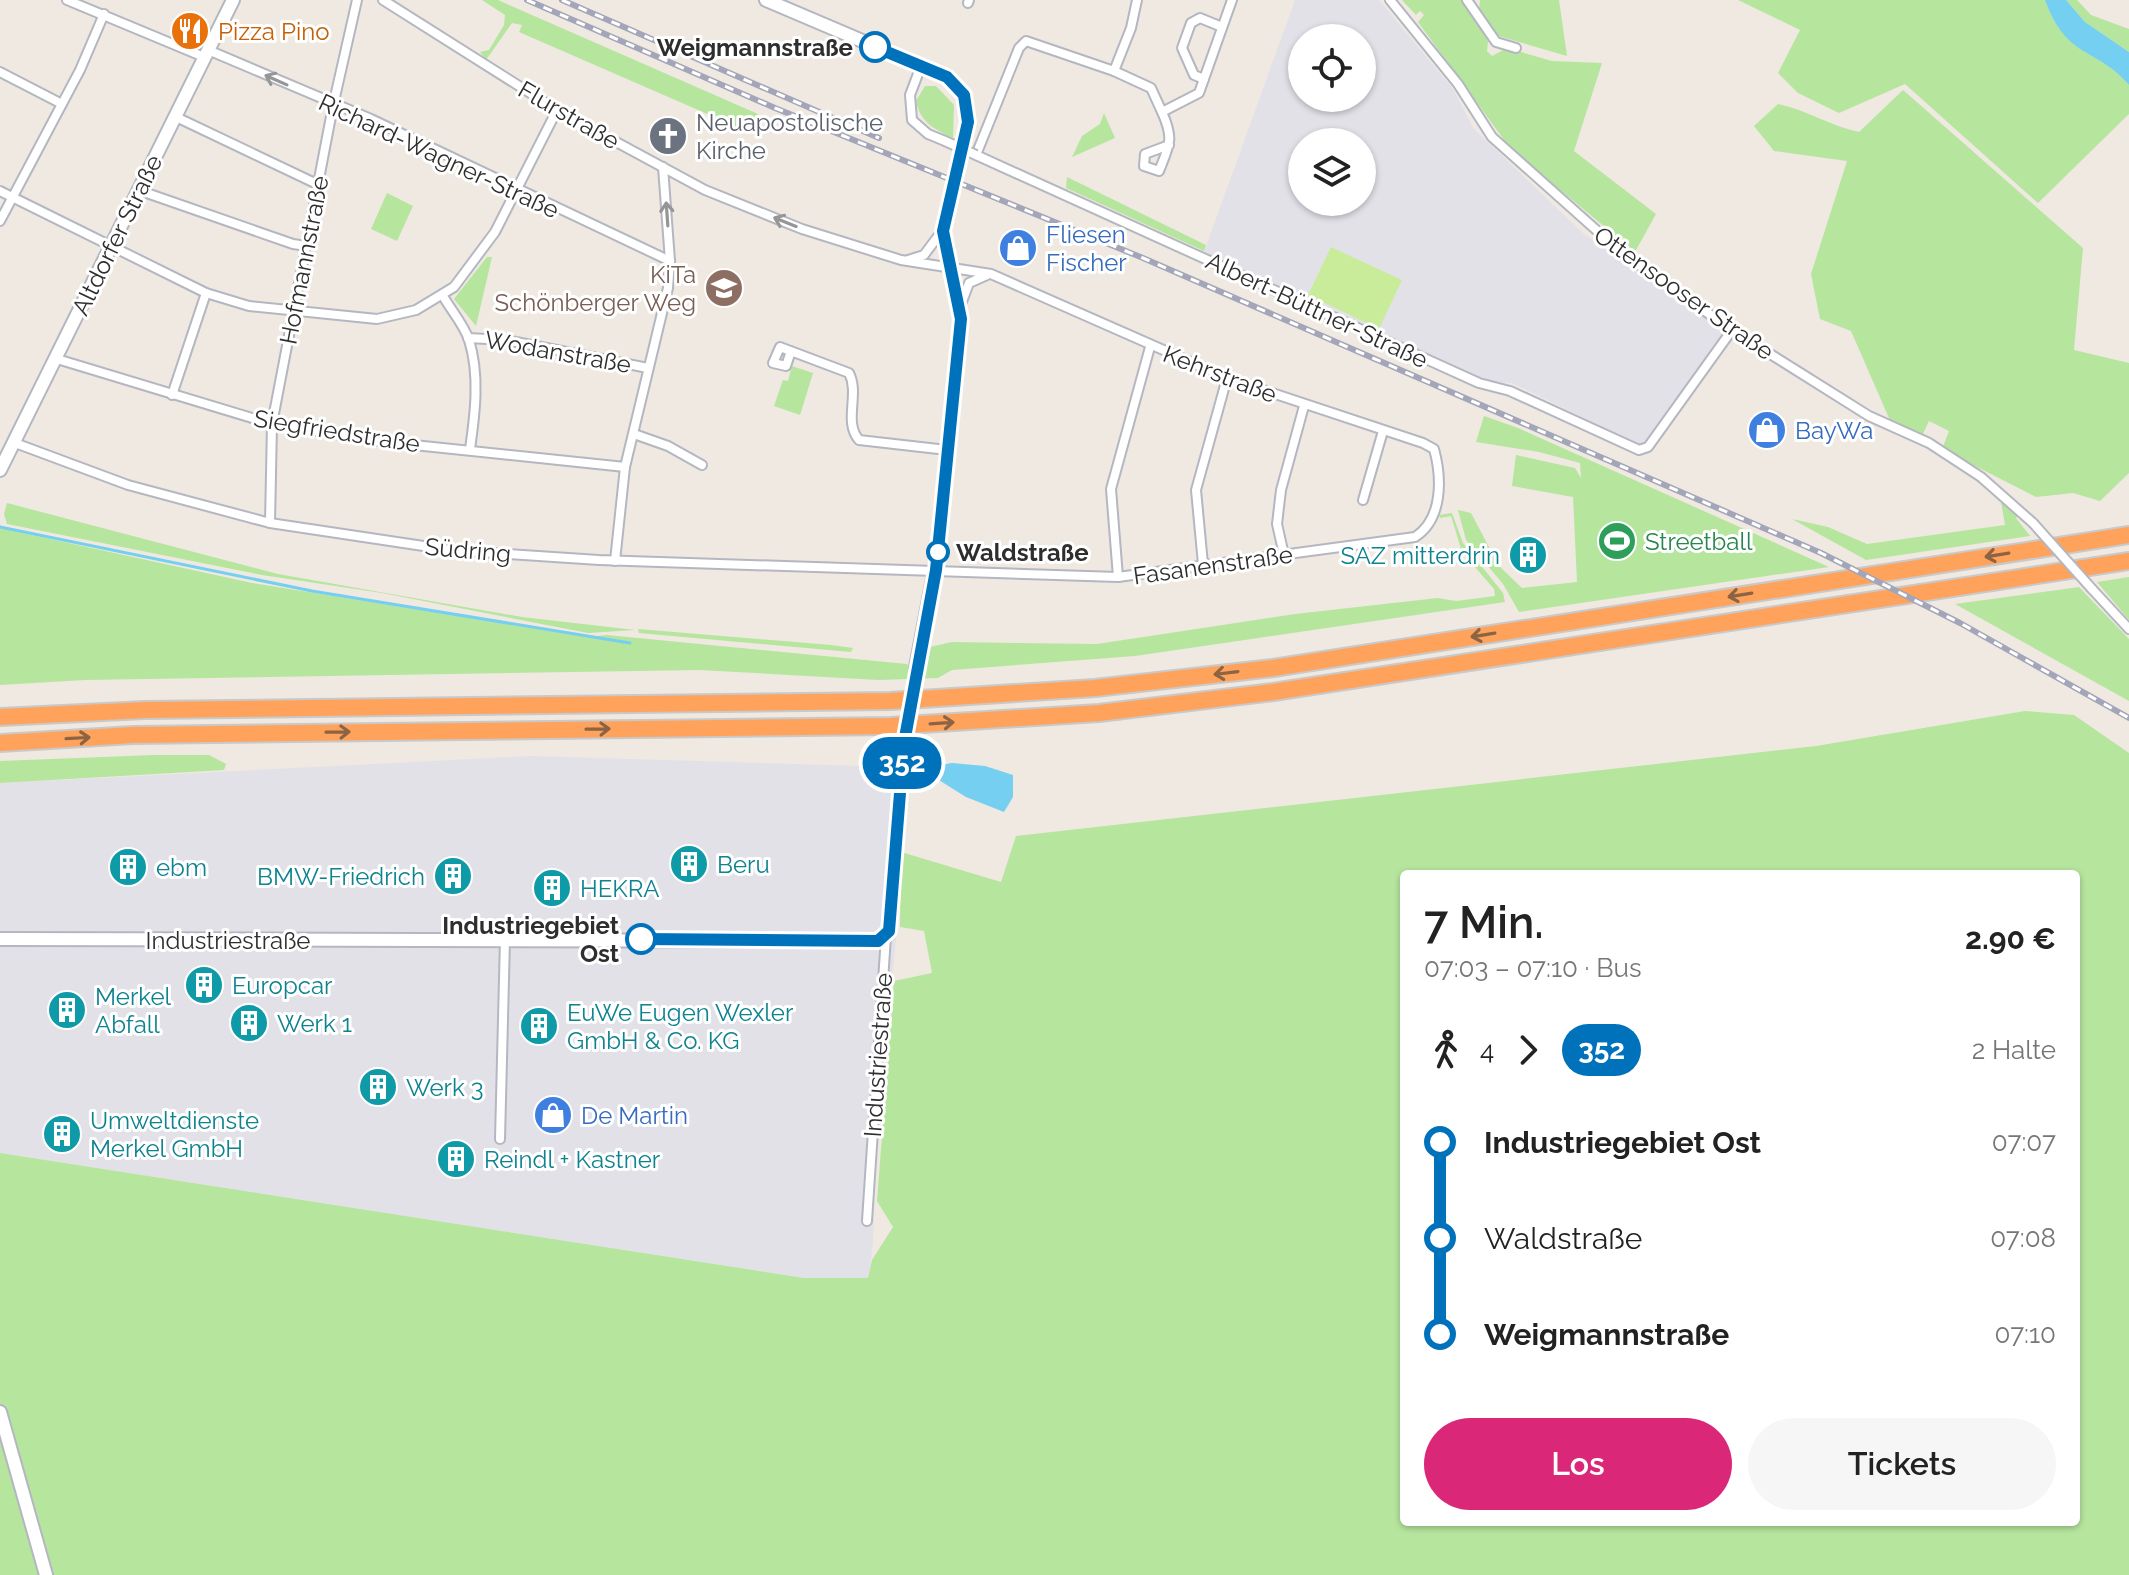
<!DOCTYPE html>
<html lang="de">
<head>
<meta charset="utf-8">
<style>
	body { margin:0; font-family:Raleway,sans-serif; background:#f6f6f6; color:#222; height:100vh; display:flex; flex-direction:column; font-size:30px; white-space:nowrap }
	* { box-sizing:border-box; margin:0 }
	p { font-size:26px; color:#767676 }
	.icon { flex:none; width:44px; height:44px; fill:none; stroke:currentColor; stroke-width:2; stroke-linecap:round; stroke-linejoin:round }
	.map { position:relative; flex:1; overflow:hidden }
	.panel { position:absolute; left:1400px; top:870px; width:680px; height:656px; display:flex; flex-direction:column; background:#fff; border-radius:8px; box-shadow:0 2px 6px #0004 }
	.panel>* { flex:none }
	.badge { padding:0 16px; border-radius:26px; font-size:28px; line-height:52px }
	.buttons { position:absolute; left:1288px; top:24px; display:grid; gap:16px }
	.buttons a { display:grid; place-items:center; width:88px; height:88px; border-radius:50%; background:#fff; box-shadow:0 2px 6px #0004; font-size:40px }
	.map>.badge { position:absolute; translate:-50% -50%; box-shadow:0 0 0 4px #fff }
	.legs { display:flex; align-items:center; gap:12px; height:88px; padding:0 24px; font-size:26px }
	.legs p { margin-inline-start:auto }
	.overview { display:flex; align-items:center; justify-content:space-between; height:136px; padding:0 24px }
	h1 { font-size:44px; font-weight:600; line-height:60px }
	.button { display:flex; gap:16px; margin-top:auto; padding:16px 24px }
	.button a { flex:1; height:92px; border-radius:48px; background:#db2777; color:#fff; font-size:32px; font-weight:600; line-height:92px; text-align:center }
	.button a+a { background:#f6f6f6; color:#222 }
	ul { padding:0 24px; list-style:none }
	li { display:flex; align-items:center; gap:28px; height:96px; font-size:30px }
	li i { display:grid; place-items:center; width:12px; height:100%; margin:0 10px; background:currentColor }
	li i::after { content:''; width:20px; height:20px; margin:-10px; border:6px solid; border-radius:50%; background:#fff }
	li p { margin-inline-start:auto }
	li:first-child i { background:linear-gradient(#0000 50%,currentColor 0) }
	li:last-child i { background:linear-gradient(currentColor 50%,#0000 0) }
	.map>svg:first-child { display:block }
</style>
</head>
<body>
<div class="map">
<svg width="2129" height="1575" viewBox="0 0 2129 1575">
	<rect width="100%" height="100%" fill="#efe9e1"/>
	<g fill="#e3e1e8" fill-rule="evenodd">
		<path d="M1295 0H1379L1453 89 1474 129 1583 233 1728 334 1644 447 1512 383 1487 382 1342 320 1204 252ZM1302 38H1362V98H1302ZM1302 142H1362V202H1302Z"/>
		<polygon points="532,756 893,767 898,918 876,1144 873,1241 869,1278 804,1278 0,1153 0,783"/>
	</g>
	<g fill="#b6e59e" fill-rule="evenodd">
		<polygon points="482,0 498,0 758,114 751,133 519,32 522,25 512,23 486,60 480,52 489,50 504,25 505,15"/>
		<polygon points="1402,0 1464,0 1488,41 1487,51 1492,56 1507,48 1552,61 1602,63 1574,151 1656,214 1635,252 1510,148 1418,22 1424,15 1420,11 1416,15"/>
		<polygon points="1480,0 1559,0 1567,56 1495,35 1479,10"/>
		<path d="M1738 0H2045C2068 60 2095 46 2129 85V114L2038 203 1905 84 1839 113 1798 93 1778 73 1800 30Z"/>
		<polygon points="2066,0 2077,0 2091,15 2129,29 2129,52 2085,22"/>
		<path d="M925 86H936L954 105 953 138C935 130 920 122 916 101Z"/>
		<path d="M1903 90 2083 248 2074 350 2129 363V473L2100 501 2073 493 2036 497 1942 449 1949 431 1929 421 1921 438 1892 425 1851 331 1820 319 1811 274 1847 161 1774 151 1754 126 1778 104C1807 110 1830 126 1859 132Z"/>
		<polygon points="1104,113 1115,138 1072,157 1082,136 1100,124"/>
		<polygon points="1067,177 1206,245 1204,251 1066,188"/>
		<polygon points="387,193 413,206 397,241 371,229"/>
		<polygon points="487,257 492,257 476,326 454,299"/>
		<polygon points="792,366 813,373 800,415 774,406 783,380 788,381"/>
		<polygon points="1484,416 1518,428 1829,567 1519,612 1503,584 1466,540 1458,510 1471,513 1499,566 1522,588 1577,582 1573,497 1512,486 1516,455 1575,468 1581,478 1580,463 1539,452 1476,442"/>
		<polygon points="2001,502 2007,502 2018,515 2016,518 2030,536 1866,560 1792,519 1828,527 1867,544 2005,525"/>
		<polygon points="7,503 278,574 522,617 635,630 588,633 382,593 262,575 7,524 4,514"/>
		<polygon points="1452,513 1463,543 1503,593 1505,602 1135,656 952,670 938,678 878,680 700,670 85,680 0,685 0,528 252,583 587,637 607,635 907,664 908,667 922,667 930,647 952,642 1097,644 1295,614 1438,598 1456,601 1495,596 1494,589 1462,552 1451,516 1440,518 1439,515"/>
		<polygon points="2129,577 2129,620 2097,582"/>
		<polygon points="2079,587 2129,639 2129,701 1955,604"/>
		<polygon points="638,629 831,645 853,648 851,652 639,633"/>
		<path d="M2025 711 2074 715 2129 753V1575H0V1153L804 1278H868L872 1260 893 1227 877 1201 894 981 932 973 924 931 900 927 901 852 1001 882 1016 836 1816 746ZM1404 874H2076V1522H1404Z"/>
		<polygon points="154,755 209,755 226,764 224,770 0,783 0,761"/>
	</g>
	<polygon fill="#c9ec9a" points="1331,247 1402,280 1379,329 1308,295"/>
	<g fill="#75cff0">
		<path d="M2045 0H2066L2085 22 2129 52V85C2095 46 2067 60 2045 0Z"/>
		<polygon points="952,763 985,766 1013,775 1013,797 1004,812 966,797 934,777 935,766"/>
	</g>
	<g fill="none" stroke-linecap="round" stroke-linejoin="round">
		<polyline stroke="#75cff0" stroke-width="3" points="0,527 312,591 630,643"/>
		<polyline stroke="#c8c4bd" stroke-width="12" stroke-dasharray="12 6" stroke-linecap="butt" points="904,743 916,667"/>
		<g stroke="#b4b7c1" stroke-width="12">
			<g id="street">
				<polyline points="67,0 204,57"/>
				<polyline points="1137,0 1131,28 1114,71 1026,41 1019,48 976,155 1479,383 1510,391 1639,450 1648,447 1732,330"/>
				<polyline points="1390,0 1458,84 1492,137 1622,253 1732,330 1869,416 1929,443 1981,477 2033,523"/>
				<polyline points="1467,0 1496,42 1516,48"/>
				<polyline points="968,3 969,0"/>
				<polyline points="208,50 371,119 670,261"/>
				<polyline points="921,66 910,95 912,120 928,134 945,141"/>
				<polyline points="1114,71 1151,88 1162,112"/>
				<polyline points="0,72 62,104"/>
				<polyline points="1204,79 1194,75 1182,48 1191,23 1200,18 1222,27"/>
				<polyline points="174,116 319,185"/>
				<path d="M1169 145 1145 154 1144 166 1159 171C1170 144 1174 139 1162 112L1199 93 1232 0"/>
				<polyline points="138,190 293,244 307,246"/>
				<polyline points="0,191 206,293 249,306 377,319 416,310 454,287 495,232 557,110"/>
				<polyline points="0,221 80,70 104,14"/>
				<polyline points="908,260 924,255 942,231"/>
				<path d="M443 296C451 310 464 325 469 340 480 375 475 414 470 449"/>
				<polyline points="960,307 969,283 987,275"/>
				<polyline points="468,338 506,340 648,368"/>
				<path d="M791 351 786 366 773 363 780 347 849 373C860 394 843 422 859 440L947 450"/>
				<polyline points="57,359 272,424 385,442 625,467"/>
				<polyline points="172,395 206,293"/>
				<polyline points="634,434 668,446 702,465"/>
				<path d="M15 443 128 485 270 523 450 550 599 560 1118 577 1415 537C1443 519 1442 478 1434 449L1423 443 1227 378 991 274 901 260 802 229 705 190 557 110 383 0"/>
				<polyline points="1363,500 1383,431"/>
				<polyline points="270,523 272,424 333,106 357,0"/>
				<polyline points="1284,555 1277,524 1281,490 1304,406"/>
				<polyline points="615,561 625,467 668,288 670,261 663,167"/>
				<polyline points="1203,564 1196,490 1227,378"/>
				<polyline points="1118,577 1111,489 1150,347"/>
				<polyline points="2092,589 2129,629"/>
				<polyline points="500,1139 505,939"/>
				<polyline points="867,1221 886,936"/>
			</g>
		</g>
		<g stroke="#b4b7c1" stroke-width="16">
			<g id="secondary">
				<polyline points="766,0 947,77 964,95 968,122 943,231 961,319 938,553 916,667"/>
				<polyline points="0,470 233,0"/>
				<polyline points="0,939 878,941 889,931 904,743"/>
				<polyline points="0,1412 46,1575"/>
			</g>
		</g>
		<g stroke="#c9c9c9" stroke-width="20">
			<g id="highway">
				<polyline points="0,717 145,710 890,701 1095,688 1273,668 2129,535"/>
				<polyline points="0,743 133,735 890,726 1099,713 1273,692 2129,561"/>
			</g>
		</g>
		<use href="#street" stroke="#fff" stroke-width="8"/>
		<use href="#secondary" stroke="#fff" stroke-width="12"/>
		<use href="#highway" stroke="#ffa35c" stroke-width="16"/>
		<g stroke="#a3a6b8" stroke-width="6">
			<g id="rail">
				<polyline points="527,0 775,108 1143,258 1821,553 1960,623 2129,718"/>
				<polyline points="562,0 879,138"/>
			</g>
		</g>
		<use href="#rail" stroke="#fff" stroke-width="3" stroke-dasharray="9" stroke-linecap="butt"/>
		<g stroke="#b4b7c1" stroke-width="12" stroke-linecap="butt">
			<g id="street-bridge">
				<polyline points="945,141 976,155"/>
				<polyline points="2033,523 2092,589"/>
			</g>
		</g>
		<use href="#street-bridge" stroke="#fff" stroke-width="8"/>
	</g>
	<defs><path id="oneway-shaft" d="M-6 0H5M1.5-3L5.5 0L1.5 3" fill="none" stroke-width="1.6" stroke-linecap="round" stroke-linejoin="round" transform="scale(2)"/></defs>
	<g stroke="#969696">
		<use href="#oneway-shaft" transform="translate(276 80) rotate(-156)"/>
		<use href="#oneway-shaft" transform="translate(667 214) rotate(-94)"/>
		<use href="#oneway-shaft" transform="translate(785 222) rotate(-158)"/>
	</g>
	<g stroke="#8c6343">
		<use href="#oneway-shaft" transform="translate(1997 555) rotate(171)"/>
		<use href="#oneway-shaft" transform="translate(1740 595) rotate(171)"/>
		<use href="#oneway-shaft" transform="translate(1483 635) rotate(171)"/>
		<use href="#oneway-shaft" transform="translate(1226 673) rotate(173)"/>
		<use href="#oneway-shaft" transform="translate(942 723) rotate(-4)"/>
		<use href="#oneway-shaft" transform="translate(598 729) rotate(-1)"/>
		<use href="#oneway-shaft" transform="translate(338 732) rotate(-1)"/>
		<use href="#oneway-shaft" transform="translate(78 738) rotate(-3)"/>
	</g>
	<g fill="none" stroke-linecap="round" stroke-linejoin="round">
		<g stroke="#fff" stroke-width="18">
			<polyline id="line-1" points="641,939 878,941 889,931 904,743 936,570 961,319 943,231 968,122 964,95 947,77 875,47"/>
		</g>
		<use href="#line-1" stroke="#0072bc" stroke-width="12"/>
	</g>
	<defs>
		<g id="restaurant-disc" transform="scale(2)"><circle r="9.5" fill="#e8710a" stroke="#fff"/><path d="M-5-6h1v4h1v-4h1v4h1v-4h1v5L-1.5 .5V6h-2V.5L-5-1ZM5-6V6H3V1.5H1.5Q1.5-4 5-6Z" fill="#fff"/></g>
		<g id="church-disc" transform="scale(2)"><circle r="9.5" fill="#6b7280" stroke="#fff"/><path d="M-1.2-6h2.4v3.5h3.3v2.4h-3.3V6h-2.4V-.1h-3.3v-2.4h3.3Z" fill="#fff"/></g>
		<g id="shop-disc" transform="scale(2)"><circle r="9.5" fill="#3f7fe0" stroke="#fff"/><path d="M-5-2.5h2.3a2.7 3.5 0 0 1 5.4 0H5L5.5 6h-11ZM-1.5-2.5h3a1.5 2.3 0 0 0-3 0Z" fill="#fff"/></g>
		<g id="school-disc" transform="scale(2)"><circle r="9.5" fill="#8d6e63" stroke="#fff"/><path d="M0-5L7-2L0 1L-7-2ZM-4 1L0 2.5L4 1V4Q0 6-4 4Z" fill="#fff"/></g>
		<g id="stadium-disc" transform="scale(2)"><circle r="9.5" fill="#2e9e5b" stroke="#fff"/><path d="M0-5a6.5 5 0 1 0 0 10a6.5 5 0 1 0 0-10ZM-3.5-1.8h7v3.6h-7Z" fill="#fff"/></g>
		<g id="building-disc" transform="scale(2)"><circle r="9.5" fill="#0f9aa8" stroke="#fff"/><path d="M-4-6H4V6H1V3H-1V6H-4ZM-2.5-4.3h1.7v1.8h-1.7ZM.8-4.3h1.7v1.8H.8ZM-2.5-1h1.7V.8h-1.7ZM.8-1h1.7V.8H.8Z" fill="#fff"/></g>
	</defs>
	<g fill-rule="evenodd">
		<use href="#restaurant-disc" x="190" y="31"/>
		<use href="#church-disc" x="668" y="136"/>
		<use href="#shop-disc" x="1018" y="248"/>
		<use href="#school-disc" x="724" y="288"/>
		<use href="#shop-disc" x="1767" y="430"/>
		<use href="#stadium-disc" x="1617" y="541"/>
		<use href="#building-disc" x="1528" y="555"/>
		<use href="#building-disc" x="689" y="864"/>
		<use href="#building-disc" x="128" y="867"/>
		<use href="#building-disc" x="453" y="876"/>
		<use href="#building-disc" x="552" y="888"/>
		<use href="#building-disc" x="204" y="985"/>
		<use href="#building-disc" x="67" y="1010"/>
		<use href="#building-disc" x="249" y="1023"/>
		<use href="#building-disc" x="539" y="1026"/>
		<use href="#building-disc" x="378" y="1087"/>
		<use href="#shop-disc" x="553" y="1115"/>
		<use href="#building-disc" x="62" y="1134"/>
		<use href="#building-disc" x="456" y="1159"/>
	</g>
	<g fill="#fff" stroke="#0072bc" stroke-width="4">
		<circle cx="875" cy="47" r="14"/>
		<circle cx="938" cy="552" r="10"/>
		<circle cx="641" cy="939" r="14"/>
	</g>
	<g text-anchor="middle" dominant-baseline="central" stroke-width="6" stroke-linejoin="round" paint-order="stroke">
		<g font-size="24" fill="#c56008" stroke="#fff" text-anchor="start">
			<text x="218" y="31">Pizza Pino</text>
		</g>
		<g font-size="24" font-weight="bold" fill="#2e2e2e" stroke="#fff" text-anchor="end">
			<text x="853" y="47">Weigmannstraße</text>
			<text x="956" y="552" text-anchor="start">Waldstraße</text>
			<text x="619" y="925">Industriegebiet<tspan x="619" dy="28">Ost</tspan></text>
		</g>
		<g font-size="24" fill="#2e2e2e" stroke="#fff">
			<text transform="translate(569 115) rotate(30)">Flurstraße</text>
			<text transform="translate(439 156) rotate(25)">Richard-Wagner-Straße</text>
			<text transform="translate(117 235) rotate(-64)">Altdorfer Straße</text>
			<text transform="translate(304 260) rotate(-79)">Hofmannstraße</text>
			<text transform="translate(1684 293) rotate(35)">Ottensooser Straße</text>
			<text transform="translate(1317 310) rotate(25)">Albert-Büttner-Straße</text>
			<text transform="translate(558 352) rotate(10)">Wodanstraße</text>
			<text transform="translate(1220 374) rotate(21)">Kehrstraße</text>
			<text transform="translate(337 431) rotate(9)">Siegfriedstraße</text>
			<text transform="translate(468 550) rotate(5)">Südring</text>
			<text transform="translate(1213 565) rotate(-8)">Fasanenstraße</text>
			<text x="228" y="940">Industriestraße</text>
			<text transform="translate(878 1055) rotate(-86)">Industriestraße</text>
		</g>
		<g font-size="24" fill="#5b616d" stroke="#fff" text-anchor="start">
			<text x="696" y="122">Neuapostolische<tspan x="696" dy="28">Kirche</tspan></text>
		</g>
		<g font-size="24" fill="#366cbe" stroke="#fff" text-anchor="start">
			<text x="1046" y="234">Fliesen<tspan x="1046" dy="28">Fischer</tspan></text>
			<text x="1795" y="430">BayWa</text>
			<text x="581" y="1115">De Martin</text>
		</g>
		<g font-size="24" fill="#785e54" stroke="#fff" text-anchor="end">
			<text x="696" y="274">KiTa<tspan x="696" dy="28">Schönberger Weg</tspan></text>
		</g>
		<g font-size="24" fill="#27864d" stroke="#fff" text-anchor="start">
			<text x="1645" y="541">Streetball</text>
		</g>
		<g font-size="24" fill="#0d838f" stroke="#fff" text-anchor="start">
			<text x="1500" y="555" text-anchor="end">SAZ mitterdrin</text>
			<text x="717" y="864">Beru</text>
			<text x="156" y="867">ebm</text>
			<text x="425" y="876" text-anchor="end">BMW-Friedrich</text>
			<text x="580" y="888">HEKRA</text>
			<text x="232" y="985">Europcar</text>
			<text x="95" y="996">Merkel<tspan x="95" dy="28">Abfall</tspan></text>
			<text x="567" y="1012">EuWe Eugen Wexler<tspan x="567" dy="28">GmbH &amp; Co. KG</tspan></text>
			<text x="277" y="1023">Werk 1</text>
			<text x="406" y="1087">Werk 3</text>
			<text x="90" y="1120">Umweltdienste<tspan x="90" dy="28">Merkel GmbH</tspan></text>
			<text x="484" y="1159">Reindl + Kastner</text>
		</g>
	</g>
</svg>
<div class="buttons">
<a><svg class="icon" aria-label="locate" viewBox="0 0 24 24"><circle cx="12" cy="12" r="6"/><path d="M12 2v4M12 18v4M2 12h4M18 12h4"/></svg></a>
<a><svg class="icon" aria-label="layers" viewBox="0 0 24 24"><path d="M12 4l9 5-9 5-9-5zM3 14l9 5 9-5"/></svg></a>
</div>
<b class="badge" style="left:902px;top:763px;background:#0072bc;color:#fff">352</b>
<section class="panel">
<div class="overview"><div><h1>7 Min.</h1><p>07:03 – 07:10 · Bus</p></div><b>2.90 €</b></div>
<div class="legs"><svg class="icon" aria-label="walk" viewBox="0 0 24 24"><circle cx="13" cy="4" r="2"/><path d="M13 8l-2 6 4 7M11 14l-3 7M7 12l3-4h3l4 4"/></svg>4<svg class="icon" aria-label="forward" viewBox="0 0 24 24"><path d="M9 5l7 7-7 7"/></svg><b class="badge" style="background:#0072bc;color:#fff">352</b><p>2 Halte</p></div>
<ul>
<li><i style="color:#0072bc"></i><b>Industriegebiet Ost</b><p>07:07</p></li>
<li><i style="color:#0072bc"></i><span>Waldstraße</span><p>07:08</p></li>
<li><i style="color:#0072bc"></i><b>Weigmannstraße</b><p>07:10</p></li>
</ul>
<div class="button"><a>Los</a><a>Tickets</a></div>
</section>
</div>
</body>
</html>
